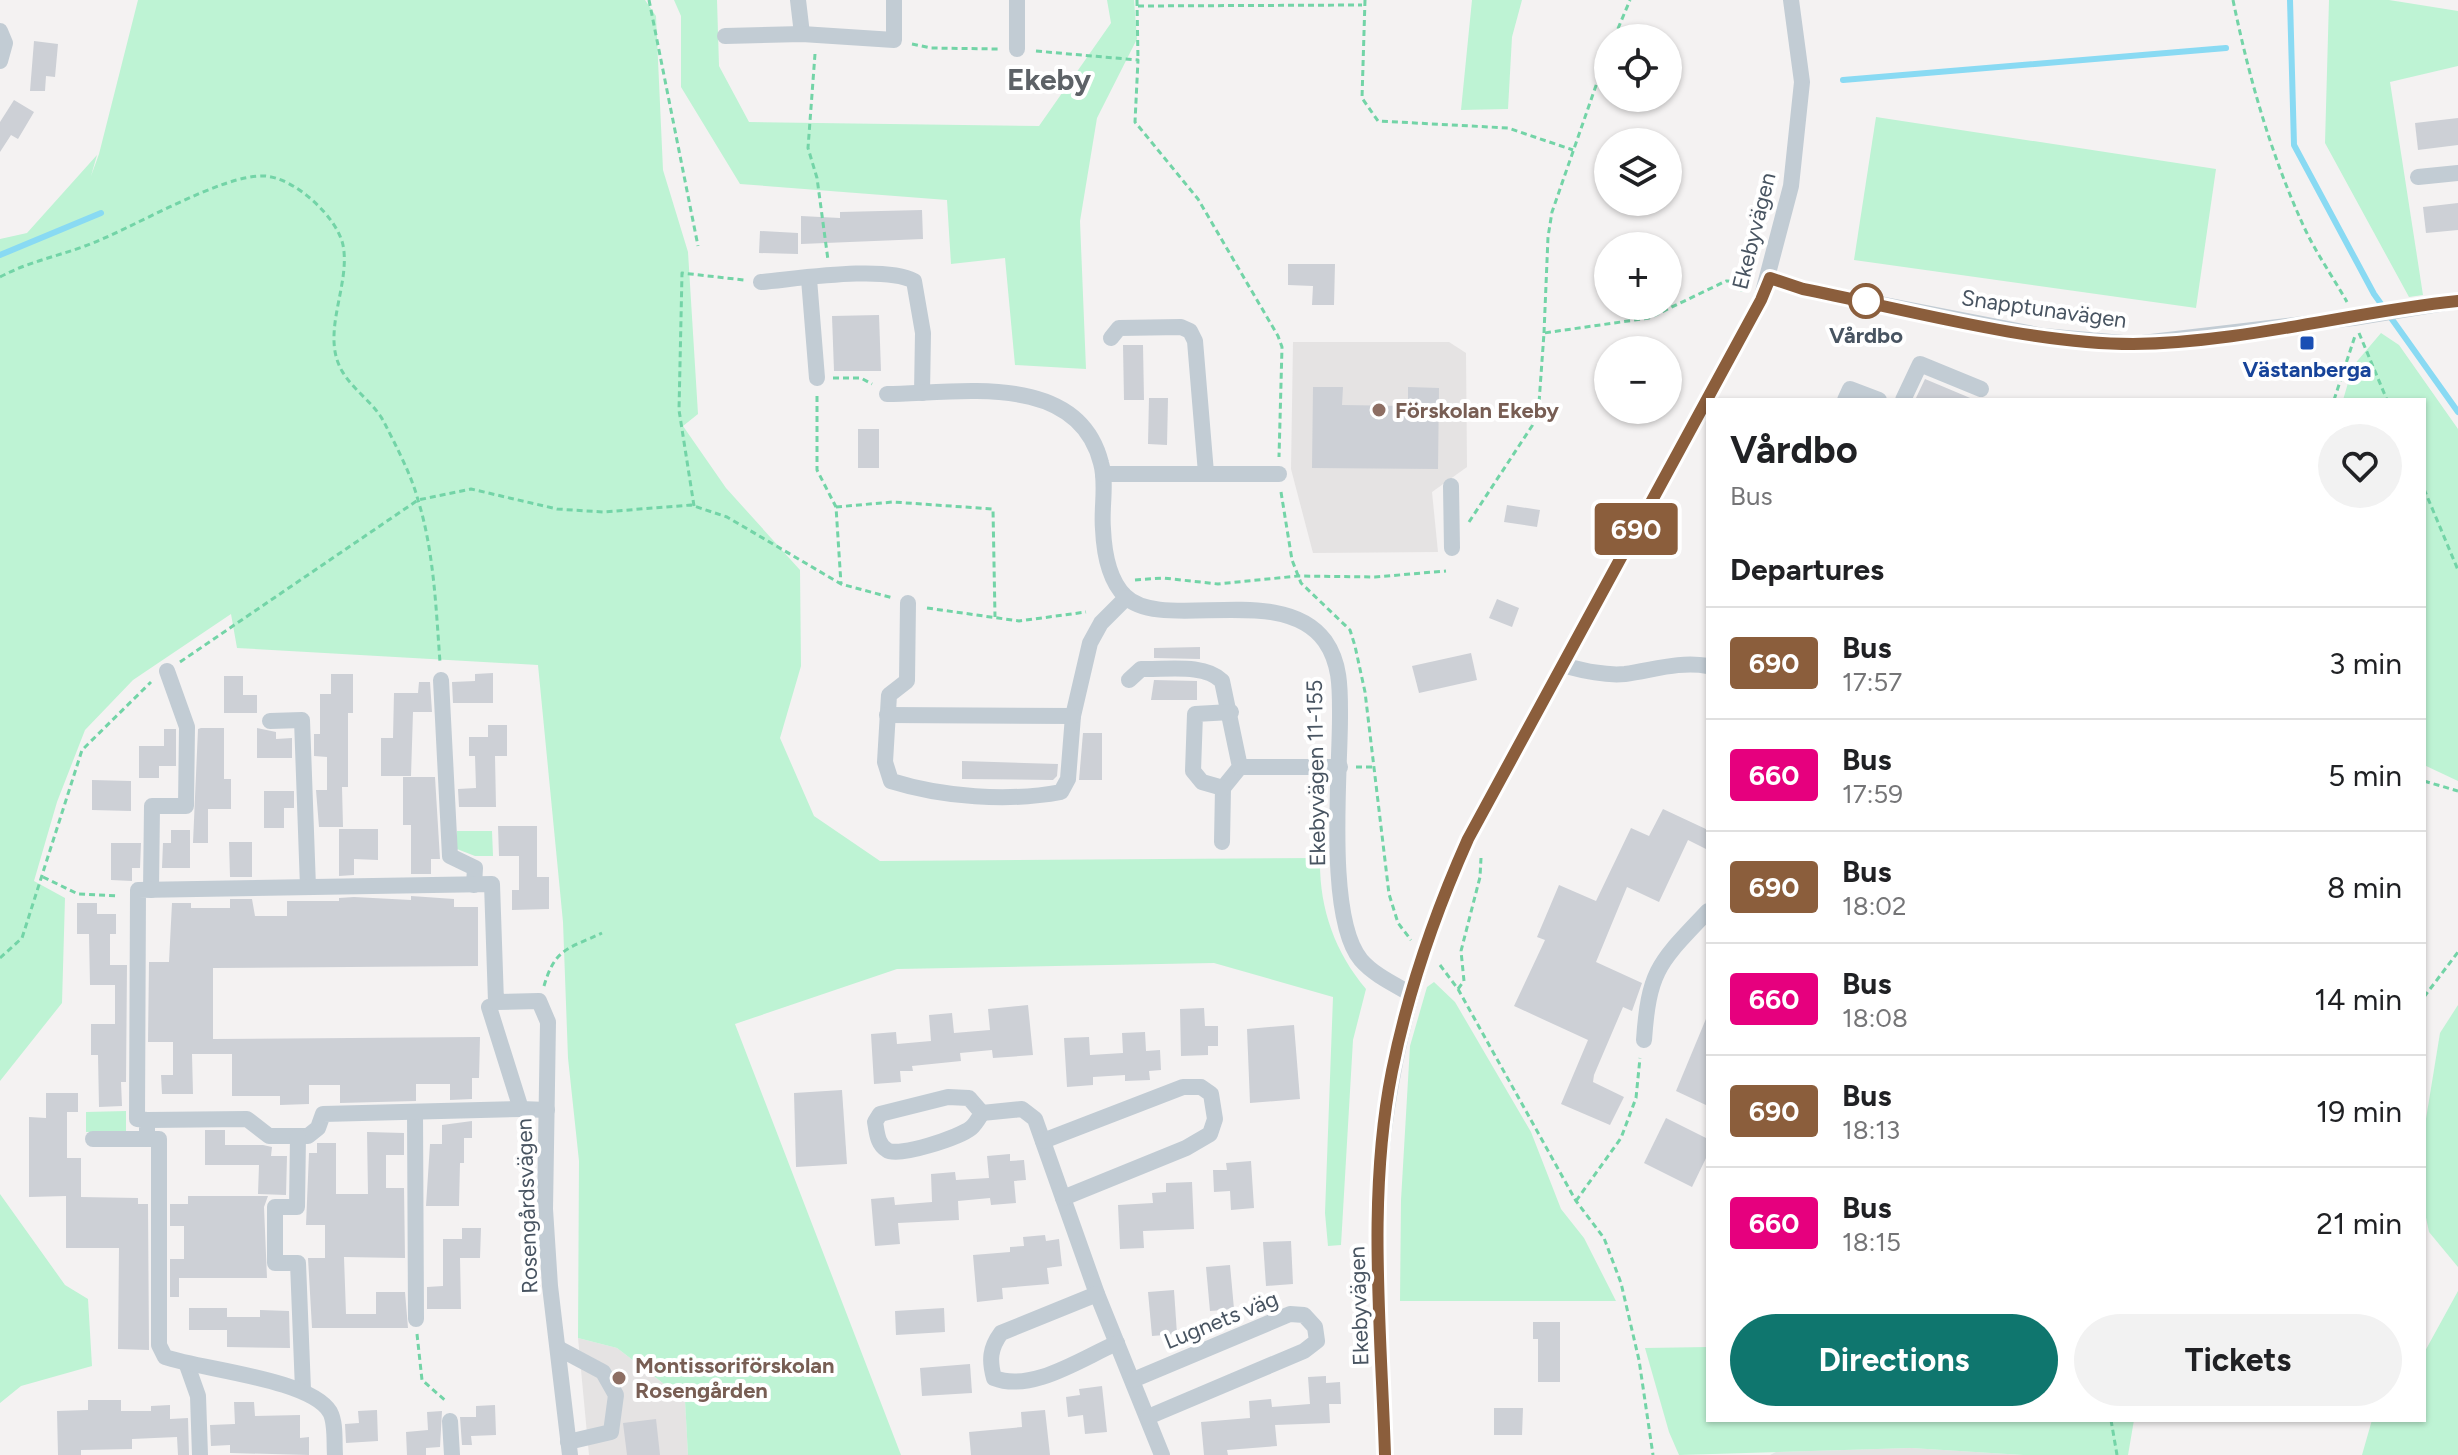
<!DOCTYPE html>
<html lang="en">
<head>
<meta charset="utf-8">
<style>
	body { margin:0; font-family:Figtree,sans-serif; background:#f2f2f2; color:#202124; height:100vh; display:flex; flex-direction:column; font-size:30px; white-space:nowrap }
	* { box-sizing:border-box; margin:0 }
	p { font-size:26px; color:#757577 }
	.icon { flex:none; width:44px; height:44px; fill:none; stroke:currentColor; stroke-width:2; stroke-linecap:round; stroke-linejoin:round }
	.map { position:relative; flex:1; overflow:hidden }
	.side { position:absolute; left:1706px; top:398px; width:720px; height:1024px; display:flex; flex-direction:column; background:#fff; border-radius:0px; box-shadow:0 2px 6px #0004 }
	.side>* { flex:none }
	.badge { padding:0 16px; border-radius:6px; font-size:28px; line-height:52px }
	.buttons { position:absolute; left:1594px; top:24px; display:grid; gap:16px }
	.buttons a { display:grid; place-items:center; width:88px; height:88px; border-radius:50%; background:#fff; box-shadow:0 2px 6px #0004; font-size:40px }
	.map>.badge { position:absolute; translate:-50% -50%; box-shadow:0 0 0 4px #fff }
	h2 { padding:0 24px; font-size:30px; line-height:72px }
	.round { display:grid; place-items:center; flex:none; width:84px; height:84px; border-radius:42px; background:#f2f2f2 }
	.head { display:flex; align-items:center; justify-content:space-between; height:136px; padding:0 24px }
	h1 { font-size:38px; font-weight:700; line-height:60px }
	.primary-button { display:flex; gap:16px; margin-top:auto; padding:16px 24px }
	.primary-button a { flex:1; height:92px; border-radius:48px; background:#0f766e; color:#fff; font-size:32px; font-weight:700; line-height:92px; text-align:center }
	.primary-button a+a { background:#f2f2f2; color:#202124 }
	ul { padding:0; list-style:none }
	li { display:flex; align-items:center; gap:24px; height:112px; padding:0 24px; border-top:2px solid #e0e0e0 }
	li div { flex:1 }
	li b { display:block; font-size:30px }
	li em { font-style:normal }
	li .badge { min-width:88px; font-weight:700; text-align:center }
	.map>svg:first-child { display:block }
</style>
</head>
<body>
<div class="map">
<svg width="2458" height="1455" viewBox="0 0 2458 1455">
	<rect width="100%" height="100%" fill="#f4f2f2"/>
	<g fill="#e5e3e3">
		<polygon points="1293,342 1449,342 1466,353 1467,467 1432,492 1438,552 1313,553 1291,469"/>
		<polygon points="578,1338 617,1348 685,1400 688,1455 589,1455"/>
		<polygon points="1911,1448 2023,1455 1770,1455 1776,1452"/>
	</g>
	<g fill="#bef3d4">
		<path d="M138 0H645L656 16 663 170 688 252 698 414 683 426 726 488 800 570 801 666 780 738 814 816 880 861 1320 858C1319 907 1334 951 1366 989L1353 1040 1341 1245 1328 1246 1325 1213 1333 997 1214 963 897 969 735 1024 901 1455H688L685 1400 617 1348 578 1338 579 1161 568 1058 563 922 538 665 237 648 231 614 133 680 85 730 57 802 34 881 65 898 62 1003 0 1081V239L27 233 97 155 91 176 99 154Z"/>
		<polygon points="674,0 717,0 719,66 749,122 1039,126 1111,23 1107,0 1134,0 1137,39 1097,118 1080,221 1086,369 1015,365 1005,258 951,264 947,200 740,184 681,87 681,16"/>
		<polygon points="1472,0 1522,0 1512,37 1508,109 1461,110"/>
		<polygon points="2329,0 2389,0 2458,11 2458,66 2390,82 2423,295 2409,297 2325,143"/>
		<polygon points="1876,117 2216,169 2196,308 1854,260"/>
		<polygon points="2381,333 2399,345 2458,429 2458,781 2424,765 2424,400 2343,400 2353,366"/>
		<polygon points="457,831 492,831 493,856 475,856 457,849"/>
		<polygon points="1434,982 1455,1002 1531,1132 1561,1209 1584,1238 1616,1301 1400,1301 1401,1200 1410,1046 1427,987"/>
		<polygon points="2458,1005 2458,1267 2429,1232 2424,1208 2424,1131 2440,1033"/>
		<polygon points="126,1111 126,1132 86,1132 86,1112"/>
		<polygon points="0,1194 65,1285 88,1299 92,1366 21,1386 0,1403"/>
		<polygon points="2458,1291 2458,1455 2362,1455 2372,1420 2424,1420 2424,1353"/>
		<polygon points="1708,1347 1708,1420 2134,1420 2128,1455 2023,1455 1911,1448 1679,1455 1669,1432 1645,1348"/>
	</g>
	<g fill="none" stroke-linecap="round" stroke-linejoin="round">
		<g stroke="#89daf3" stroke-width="6">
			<polyline points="2290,0 2294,145 2374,294 2458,412"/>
			<polyline points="1843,80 2226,48"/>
			<polyline points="0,255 101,213"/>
		</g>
	</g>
	<g fill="#cdd0d6">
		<polygon points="34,41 58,44 55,77 46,76 45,91 30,91"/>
		<polygon points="14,100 34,112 18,139 11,135 0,152 0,122"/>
		<polygon points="2458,118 2458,145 2418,150 2415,123"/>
		<polygon points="2458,203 2458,230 2426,233 2423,207"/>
		<polygon points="922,210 923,239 801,244 801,216 840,218 840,212"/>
		<polygon points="760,231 798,233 798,254 759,253"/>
		<polygon points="1288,264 1335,264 1334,305 1312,305 1313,286 1288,285"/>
		<polygon points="879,315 881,371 834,371 832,316"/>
		<polygon points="1123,345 1143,345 1144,400 1124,400"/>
		<polygon points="1925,379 1975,400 1915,400"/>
		<polygon points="1313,387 1343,387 1342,405 1408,406 1408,387 1439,388 1438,469 1312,468"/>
		<polygon points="1149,398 1168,398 1167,445 1148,444"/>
		<rect x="858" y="429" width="21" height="39"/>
		<polygon points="1507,505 1540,510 1537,527 1504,522"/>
		<polygon points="1497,599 1519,608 1512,627 1489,618"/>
		<polygon points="1200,647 1200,659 1154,658 1154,648"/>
		<polygon points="1471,653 1477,680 1419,693 1412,666"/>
		<polygon points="493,673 493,703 453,703 452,682 475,681 475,674"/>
		<polygon points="331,674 353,674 353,713 348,713 348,787 342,787 343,827 319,827 316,790 327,790 327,757 314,756 314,734 320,734 320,694 331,694"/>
		<polygon points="224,676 243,676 243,695 257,695 257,713 224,713"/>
		<polygon points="1154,680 1197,681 1197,700 1151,700"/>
		<polygon points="419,682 430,682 432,712 413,712 411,776 381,776 381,738 393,738 394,693 418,693"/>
		<polygon points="488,725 507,725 507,756 495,756 496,807 459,807 458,789 476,788 475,756 469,756 469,737 488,737"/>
		<polygon points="201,728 224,728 224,779 231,779 231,809 208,809 208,843 193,843 198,729"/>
		<polygon points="257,728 276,732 276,739 292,738 292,758 257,758"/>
		<polygon points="164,729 176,729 176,766 159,766 159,778 139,778 139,746 164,746"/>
		<polygon points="1083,733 1102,733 1102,780 1079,780"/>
		<polygon points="962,761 1058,764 1057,776 1053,780 962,779"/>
		<polygon points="403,777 435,777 440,859 431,859 431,874 411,874 411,825 403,825"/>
		<polygon points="92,780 131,781 131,811 92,810"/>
		<polygon points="264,791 294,791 294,808 284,808 284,828 264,828"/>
		<polygon points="1663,809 1708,830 1708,850 1688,840 1659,902 1627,887 1596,962 1642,983 1632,1011 1623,1007 1594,1075 1593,1082 1624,1097 1610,1125 1561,1104 1588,1040 1514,1006 1545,940 1537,937 1559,885 1596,901 1631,828 1649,836"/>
		<polygon points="498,826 537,826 537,877 549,877 549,909 512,910 512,890 519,890 519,856 499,856"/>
		<polygon points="339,829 378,829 378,860 354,859 354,875 339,876"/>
		<polygon points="171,830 190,830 190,868 162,868 163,843 171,843"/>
		<polygon points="229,842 252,842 252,877 230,877"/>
		<polygon points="111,843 141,843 140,868 132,868 132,881 111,880"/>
		<polygon points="411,896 454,899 454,907 478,907 478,966 213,968 213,1039 480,1037 479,1078 472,1078 472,1099 450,1100 450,1084 416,1084 416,1101 340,1103 340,1085 309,1085 309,1104 280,1105 280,1096 232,1096 232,1054 192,1054 193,1094 162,1094 161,1075 173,1075 173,1042 148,1042 149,962 169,962 172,903 191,903 191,908 230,908 230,899 252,899 255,916 287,916 287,901 339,901 339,898 354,897 411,900"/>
		<polygon points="77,903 97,903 97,914 116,914 116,934 110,934 110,965 127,965 126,1082 121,1082 122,1106 99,1107 98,1055 91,1055 91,1024 115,1024 115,985 90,985 89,934 77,934"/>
		<polygon points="1028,1005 1033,1055 993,1058 992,1050 960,1053 961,1061 912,1066 913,1071 900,1071 901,1082 874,1084 871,1034 896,1032 897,1044 931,1041 929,1015 952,1013 954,1033 990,1030 988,1009"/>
		<polygon points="1204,1008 1205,1026 1218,1026 1218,1046 1208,1046 1208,1055 1181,1056 1180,1009"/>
		<polygon points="1708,1014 1708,1106 1676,1091"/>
		<polygon points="1294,1025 1300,1099 1250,1103 1247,1029"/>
		<polygon points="1145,1032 1146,1051 1160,1050 1161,1070 1149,1071 1150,1080 1125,1081 1125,1075 1093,1077 1093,1085 1067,1087 1064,1038 1089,1037 1090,1055 1123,1053 1122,1033"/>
		<polygon points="842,1090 847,1164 796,1167 794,1093"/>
		<polygon points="46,1093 78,1093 78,1112 67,1112 67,1158 81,1158 81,1197 138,1198 138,1204 148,1204 149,1350 118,1349 119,1248 66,1248 66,1196 29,1197 29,1117 46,1118"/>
		<polygon points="1666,1118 1708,1139 1708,1154 1692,1187 1644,1163"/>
		<polygon points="472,1121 472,1138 464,1138 464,1163 460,1163 459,1206 426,1206 430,1144 442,1144 442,1125"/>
		<polygon points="205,1130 225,1130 225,1145 263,1145 272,1147 271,1156 287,1156 286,1195 258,1194 259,1165 205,1165"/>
		<polygon points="367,1132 404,1133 404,1155 386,1155 386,1188 404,1188 405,1258 344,1257 346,1314 376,1314 376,1292 405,1292 408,1328 312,1328 308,1258 325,1258 325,1225 306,1225 309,1153 317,1153 317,1143 336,1143 336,1194 368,1194"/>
		<polygon points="1010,1154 1010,1161 1024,1160 1026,1180 1014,1181 1016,1203 991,1205 990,1198 958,1201 959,1220 898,1223 900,1244 875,1246 871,1199 894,1197 895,1205 932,1202 931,1174 955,1172 956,1180 989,1178 987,1156"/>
		<polygon points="1251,1161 1254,1208 1231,1210 1230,1191 1214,1192 1213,1170 1227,1170 1226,1163"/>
		<polygon points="1192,1182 1194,1229 1143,1231 1144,1248 1120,1249 1118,1205 1153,1203 1152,1193 1166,1192 1166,1183"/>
		<polygon points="188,1196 268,1196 264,1207 267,1278 179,1278 179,1297 170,1297 170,1259 184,1259 184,1226 170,1226 170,1204 188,1204"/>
		<polygon points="462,1228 481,1228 480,1258 460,1258 461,1309 427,1309 427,1287 443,1286 443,1239 462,1239"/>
		<polygon points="1045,1235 1046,1241 1059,1239 1062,1266 1047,1268 1049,1284 1002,1288 1003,1299 977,1302 973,1255 1010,1252 1010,1247 1024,1246 1023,1237"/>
		<polygon points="1291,1241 1293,1284 1266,1286 1263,1242"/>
		<polygon points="1230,1265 1234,1309 1210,1311 1206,1267"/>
		<polygon points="1174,1290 1177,1334 1152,1336 1148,1292"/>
		<polygon points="189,1308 227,1308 227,1317 260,1317 260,1310 289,1311 290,1348 227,1347 227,1330 189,1330"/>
		<polygon points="944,1308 945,1332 896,1335 895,1311"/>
		<polygon points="1533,1322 1560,1322 1560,1382 1538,1382 1538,1339 1533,1339"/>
		<polygon points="970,1364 972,1393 922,1396 920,1368"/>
		<polygon points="1326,1376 1326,1383 1340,1382 1341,1404 1329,1404 1330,1423 1275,1425 1277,1446 1227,1450 1228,1455 1204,1455 1201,1422 1250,1418 1249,1401 1271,1399 1272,1407 1310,1404 1308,1377"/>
		<polygon points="1102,1386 1107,1432 1085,1434 1083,1415 1068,1417 1066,1397 1080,1395 1079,1389"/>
		<polygon points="88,1400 121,1400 121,1411 151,1411 151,1406 170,1405 170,1419 188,1418 189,1455 178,1455 177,1437 132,1439 132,1449 81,1450 81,1455 58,1455 57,1411 88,1410"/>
		<polygon points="234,1402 254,1402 255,1416 300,1415 300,1438 309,1437 309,1455 230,1453 230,1445 211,1446 210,1425 235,1424"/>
		<polygon points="495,1405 496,1435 471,1436 472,1445 462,1445 460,1417 476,1417 476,1406"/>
		<polygon points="1494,1408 1523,1408 1522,1435 1494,1435"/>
		<polygon points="377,1410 378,1441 346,1443 345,1424 359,1423 358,1411"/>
		<polygon points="1045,1410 1050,1455 971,1455 969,1432 1022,1427 1021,1412"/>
		<polygon points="442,1411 440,1447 426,1448 426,1455 407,1455 406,1432 428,1430 427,1412"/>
		<polygon points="656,1419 660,1455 627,1455 623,1423"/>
	</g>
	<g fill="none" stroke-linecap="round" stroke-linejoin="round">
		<g stroke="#73d4a7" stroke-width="3" stroke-dasharray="6 4" stroke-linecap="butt">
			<polyline points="649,0 698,246"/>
			<polyline points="1137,0 1138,60"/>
			<polyline points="1365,0 1362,98 1378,121 1508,128 1573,150"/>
			<path d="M2233 0C2249 78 2271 155 2304 227 2316 253 2333 277 2347 302"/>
			<polyline points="1138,6 1362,5"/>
			<polyline points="1614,38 1630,0"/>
			<polyline points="912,44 931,48 1000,49"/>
			<polyline points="1036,51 1138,60 1135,122 1198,199 1278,336 1282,347 1279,457"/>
			<polyline points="815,54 808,148 817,178 828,260"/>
			<path d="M0 277C28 262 55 257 85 246 128 231 223 173 265 176 295 178 337 217 343 245 351 285 320 333 342 371 353 390 374 403 384 422 396 446 411 474 418 500 434 551 436 609 440 662"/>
			<polyline points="1544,333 1548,237 1552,212 1608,51"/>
			<polyline points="2359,333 2387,400"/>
			<polyline points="833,378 861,378 872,384"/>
			<polyline points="817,396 817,470 836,507 841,584"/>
			<polyline points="2334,400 2355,336"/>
			<polyline points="2424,489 2458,570"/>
			<polyline points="1281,492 1292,560 1301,583 1350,630 1355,646 1365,692 1389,894 1398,923 1411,940"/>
			<polyline points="694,506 679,410 682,273 744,280"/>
			<polyline points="836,507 893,502 993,509 995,617"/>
			<polyline points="1469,522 1532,426 1539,403 1544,333 1649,318 1726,281 1742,282 1742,294"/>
			<polyline points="1135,580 1163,578 1218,584 1298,576 1375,577 1446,571"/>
			<polyline points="927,608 1019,621 1086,612"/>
			<polyline points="180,662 418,500 471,489 557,509 603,512 691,505 727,517 841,584 893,598"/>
			<polyline points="1356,767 1372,767"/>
			<polyline points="2424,781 2458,791"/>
			<polyline points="43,877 78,894 119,896"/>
			<polyline points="0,958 22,938 82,750 151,682"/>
			<polyline points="1440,965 1458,989 1576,1201 1604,1238 1621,1283 1639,1360 1653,1455"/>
			<path d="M544 986C555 948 568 949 602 933"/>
			<polyline points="1458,989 1464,981 1461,951 1480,877 1481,858"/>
			<polyline points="2424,997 2458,952"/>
			<polyline points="1576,1201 1621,1138 1636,1098 1640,1058"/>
			<polyline points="417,1334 422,1380 447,1402"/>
			<polyline points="2111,1420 2117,1455"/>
		</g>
		<g stroke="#c2ccd4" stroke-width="16">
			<polyline points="798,0 802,34"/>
			<polyline points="1017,0 1017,49"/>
			<polyline points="0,31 5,43 0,61"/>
			<polyline points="725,36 802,34 894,40 894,0"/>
			<polyline points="2418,177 2458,173"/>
			<polyline points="1770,278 1803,289 2043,336 2134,344 2353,318 2458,301"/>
			<polyline points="809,279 817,378"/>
			<path d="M761 282C797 279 884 265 914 281L923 333 922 393"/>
			<polyline points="1111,338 1119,328 1181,327 1190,331 1195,341 1206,473"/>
			<path d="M887 394C960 393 1078 371 1101 463 1107 484 1101 508 1103 529 1104 552 1108 579 1125 596 1161 633 1282 581 1325 641 1341 664 1340 690 1340 717 1340 774 1326 918 1361 960 1374 975 1394 984 1411 994"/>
			<polyline points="1845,400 1850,389 1879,400"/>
			<polyline points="1903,400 1920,364 1981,389"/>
			<polyline points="1103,474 1279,474"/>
			<polyline points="1451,486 1452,548"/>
			<path d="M908 603 907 681 889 695 885 762 891 781C942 797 1008 802 1061 792L1068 779 1073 716 1090 643 1101 623 1126 598"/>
			<path d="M1562 665C1582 670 1604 676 1625 674 1654 670 1679 661 1708 666"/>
			<polyline points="441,680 450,856 475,868 474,885"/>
			<path d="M1129 680 1141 669C1166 670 1204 663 1222 681L1240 767 1223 788 1222 842"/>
			<polyline points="887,715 1073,716"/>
			<polyline points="270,721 302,720 308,887"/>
			<polyline points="1240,767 1340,767"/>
			<polyline points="1223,788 1202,782 1193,771 1195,714 1231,712"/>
			<polyline points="151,890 152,806 186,806 187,727 167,671"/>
			<polyline points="489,1007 521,1109 547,1110"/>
			<path d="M1644 1040C1649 968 1660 962 1708 911"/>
			<path d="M948 1097 969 1098 982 1113C979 1118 975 1125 971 1128 960 1137 898 1158 887 1150 877 1144 877 1132 875 1122L880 1114Z"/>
			<polyline points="415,1112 416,1319"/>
			<polyline points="982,1113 1022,1109 1035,1119 1097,1294 1162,1455"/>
			<polyline points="147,1120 247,1119 269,1136 308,1136 318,1128 323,1114 521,1109"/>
			<polyline points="298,1136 297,1207 275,1207 275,1263 298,1263 303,1390"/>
			<polyline points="93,1139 147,1139"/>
			<polyline points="1043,1141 1183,1087 1201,1087 1211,1094 1215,1119 1210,1134 1186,1148 1063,1198"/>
			<path d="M1097 1294 1001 1333C990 1348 989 1360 994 1378 1032 1393 1082 1358 1117 1343"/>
			<polyline points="558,1348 603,1372 616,1395 611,1432 568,1442"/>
			<polyline points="187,1365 198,1396 200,1455"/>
			<polyline points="1133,1380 1290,1314 1304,1315 1315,1327 1317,1341 1304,1351 1148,1417"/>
			<polyline points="450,1421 452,1455"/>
			<path d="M335 1455C334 1442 336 1423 330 1412 310 1379 203 1370 165 1357L159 1345V1139H147V1120L137 1119 138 890 492 884 496 1002 539 1001 548 1022 545 1209 550 1286 570 1455"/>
			<path d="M1385 1455C1383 1370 1374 1283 1378 1198 1384 1073 1417 953 1468 839L1761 300 1791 186 1802 82 1791 0"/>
		</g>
	</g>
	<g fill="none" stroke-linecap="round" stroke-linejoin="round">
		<g stroke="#fff" stroke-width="18">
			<path id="line" d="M1385 1455C1381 1328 1367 1196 1392 1071 1408 991 1435 913 1468 839L1761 300 1770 278 1803 289C1904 309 2031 344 2133 344 2241 343 2351 312 2458 301"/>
		</g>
		<use href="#line" stroke="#8b5e3c" stroke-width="12"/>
	</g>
	<circle fill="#fff" stroke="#8b5e3c" stroke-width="4" cx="1866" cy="301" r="16"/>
	<rect fill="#1a4fb4" stroke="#fff" stroke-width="3" x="2299" y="335" width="16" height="16" rx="4"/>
	<g fill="#8d6e63" stroke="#fff" stroke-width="3">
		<circle cx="1379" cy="410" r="8"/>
		<circle cx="619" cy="1378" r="8"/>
	</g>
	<g text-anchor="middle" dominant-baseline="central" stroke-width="8" stroke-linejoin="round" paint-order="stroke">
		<g font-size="22" fill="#485461" stroke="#fff">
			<text transform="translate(1754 231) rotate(-76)">Ekebyvägen</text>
			<text transform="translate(2044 309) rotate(8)">Snapptunavägen</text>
			<text transform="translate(1316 773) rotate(-91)">Ekebyvägen 11-155</text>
			<text transform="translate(527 1206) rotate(-92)">Rosengårdsvägen</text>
			<text transform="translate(1359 1306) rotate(-92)">Ekebyvägen</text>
			<text transform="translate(1221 1320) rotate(-22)">Lugnets väg</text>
		</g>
		<g font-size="22" font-weight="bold" fill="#485461" stroke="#fff">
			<text x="1866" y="335">Vårdbo</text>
		</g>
		<g font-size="22" font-weight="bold" fill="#164399" stroke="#fff">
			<text x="2307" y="369">Västanberga</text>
		</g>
		<g font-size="22" font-weight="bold" fill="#785e54" stroke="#fff" text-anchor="start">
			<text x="1395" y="410">Förskolan Ekeby</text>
			<text x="635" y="1365">Montissoriförskolan<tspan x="635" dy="25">Rosengården</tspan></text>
		</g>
		<g font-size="30" font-weight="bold" fill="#5d6267" stroke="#fff">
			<text x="1049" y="79">Ekeby</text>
		</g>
	</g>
</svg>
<div class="buttons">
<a><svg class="icon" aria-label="locate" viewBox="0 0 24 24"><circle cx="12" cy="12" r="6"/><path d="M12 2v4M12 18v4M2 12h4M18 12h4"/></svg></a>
<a><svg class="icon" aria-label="layers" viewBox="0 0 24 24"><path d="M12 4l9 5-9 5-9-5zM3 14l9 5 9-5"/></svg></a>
<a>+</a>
<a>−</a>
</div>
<b class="badge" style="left:1636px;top:529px;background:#8b5e3c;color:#fff">690</b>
<section class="side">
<div class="head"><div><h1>Vårdbo</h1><p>Bus</p></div><a class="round"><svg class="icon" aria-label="heart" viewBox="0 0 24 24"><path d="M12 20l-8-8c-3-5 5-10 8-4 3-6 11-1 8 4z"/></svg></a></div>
<h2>Departures</h2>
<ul>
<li><span class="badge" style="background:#8b5e3c;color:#fff">690</span><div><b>Bus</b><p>17:57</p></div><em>3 min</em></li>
<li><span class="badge" style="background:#e6007e;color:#fff">660</span><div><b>Bus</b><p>17:59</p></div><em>5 min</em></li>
<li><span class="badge" style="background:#8b5e3c;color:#fff">690</span><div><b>Bus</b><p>18:02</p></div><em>8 min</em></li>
<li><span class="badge" style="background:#e6007e;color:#fff">660</span><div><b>Bus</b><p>18:08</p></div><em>14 min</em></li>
<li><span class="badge" style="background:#8b5e3c;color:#fff">690</span><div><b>Bus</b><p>18:13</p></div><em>19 min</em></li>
<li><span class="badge" style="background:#e6007e;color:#fff">660</span><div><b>Bus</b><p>18:15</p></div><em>21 min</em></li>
</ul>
<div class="primary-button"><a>Directions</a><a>Tickets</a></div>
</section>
</div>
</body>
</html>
